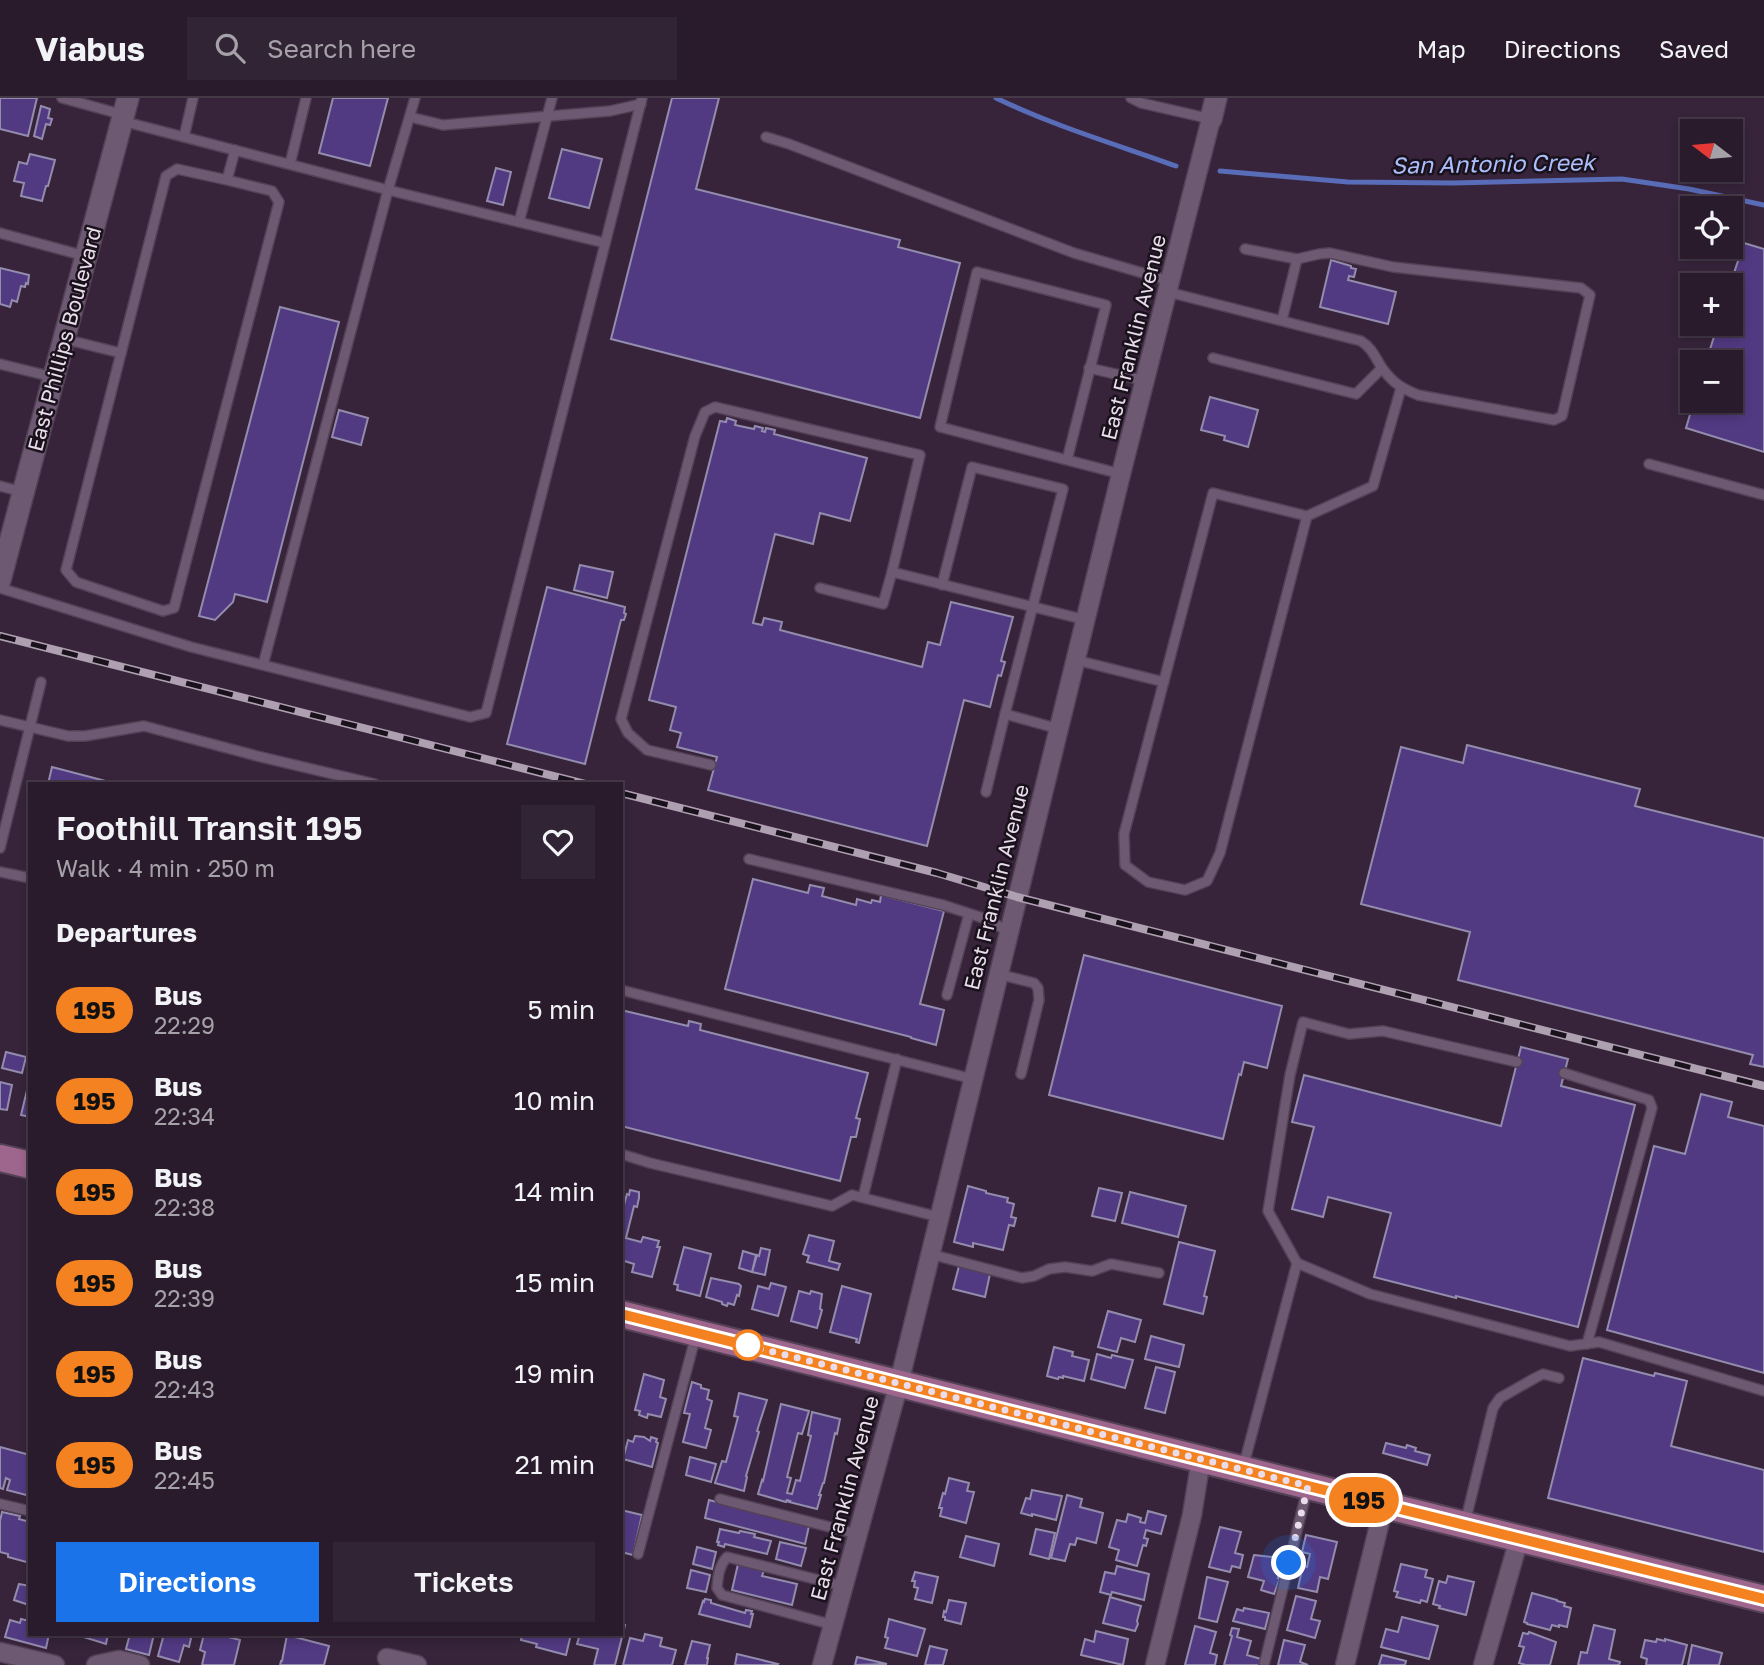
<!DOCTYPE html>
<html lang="en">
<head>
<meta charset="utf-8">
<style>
	body { margin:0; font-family:"Golos Text",sans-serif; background:#312434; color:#f1f3f6; height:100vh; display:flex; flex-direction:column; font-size:26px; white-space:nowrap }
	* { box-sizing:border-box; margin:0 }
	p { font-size:23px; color:#a5a1a9 }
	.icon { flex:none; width:38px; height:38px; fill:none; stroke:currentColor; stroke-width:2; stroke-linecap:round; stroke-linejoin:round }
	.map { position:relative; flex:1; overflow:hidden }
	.side { position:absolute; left:28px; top:684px; width:595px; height:854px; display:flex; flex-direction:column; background:#291b2c; border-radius:0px; box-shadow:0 4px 10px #0003,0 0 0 2px #453948 }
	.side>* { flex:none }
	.badge { padding:0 14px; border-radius:23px; font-size:24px; line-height:46px }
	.needle { width:46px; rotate:286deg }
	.fabs { position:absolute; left:1680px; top:21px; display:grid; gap:14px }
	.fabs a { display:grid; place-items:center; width:63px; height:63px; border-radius:0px; background:#291b2c; box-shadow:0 4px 10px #0003,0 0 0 2px #453948; font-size:35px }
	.you { position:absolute; width:35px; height:35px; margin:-18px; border:5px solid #fff; border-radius:50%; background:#1a73e8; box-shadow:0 0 0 10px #1a73e833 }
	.map>.badge { position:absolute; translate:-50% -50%; box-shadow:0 0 0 4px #fff }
	h2 { padding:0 28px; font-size:26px; line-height:63px }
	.round { display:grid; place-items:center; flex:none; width:74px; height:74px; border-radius:0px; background:#312434 }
	.summary { display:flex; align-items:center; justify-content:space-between; height:119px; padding:0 28px }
	h1 { font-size:33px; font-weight:600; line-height:52px }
	.primary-button { display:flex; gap:14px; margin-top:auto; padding:14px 28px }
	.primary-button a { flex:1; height:80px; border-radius:0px; background:#1a73e8; color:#fff; font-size:28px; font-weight:600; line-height:80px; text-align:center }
	.primary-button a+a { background:#312434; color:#f1f3f6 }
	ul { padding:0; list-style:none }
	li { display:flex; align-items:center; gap:21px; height:91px; padding:0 28px }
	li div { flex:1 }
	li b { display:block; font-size:26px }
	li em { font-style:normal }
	li .badge { min-width:77px; font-weight:700; text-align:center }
	header { display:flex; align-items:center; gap:42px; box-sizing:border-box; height:98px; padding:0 35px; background:#291b2c; border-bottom:2px solid #453948 }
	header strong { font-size:33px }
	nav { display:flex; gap:38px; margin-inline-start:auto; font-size:24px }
	.search { width:490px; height:63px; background:#312434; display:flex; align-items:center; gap:18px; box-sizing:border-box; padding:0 24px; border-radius:0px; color:#a5a1a9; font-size:26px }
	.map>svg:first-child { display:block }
</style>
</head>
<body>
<header>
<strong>Viabus</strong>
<div class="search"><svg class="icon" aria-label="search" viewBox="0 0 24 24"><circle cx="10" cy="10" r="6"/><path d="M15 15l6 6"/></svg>Search here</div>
<nav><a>Map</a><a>Directions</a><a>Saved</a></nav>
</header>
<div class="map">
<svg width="1764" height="1567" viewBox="0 0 1764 1567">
	<rect width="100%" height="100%" fill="#37243b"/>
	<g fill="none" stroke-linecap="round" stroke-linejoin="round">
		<g stroke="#596cb7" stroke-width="5">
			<path d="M996 0C1054 28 1115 46 1176 68"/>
			<polyline points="1220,73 1348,84 1453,85 1622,81 1689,91 1764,107"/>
		</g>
	</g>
	<g fill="#523a83" stroke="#948cad" stroke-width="2">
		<polygon points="0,0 37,0 28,38 0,31"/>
		<polygon points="333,0 388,0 370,68 319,55"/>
		<polygon points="672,0 719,0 696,91 900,142 898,149 960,165 920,320 611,241"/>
		<polygon points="41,8 50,11 48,20 52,21 50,27 46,26 42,41 34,38"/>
		<polygon points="562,51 602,61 589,110 549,100"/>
		<polygon points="30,56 55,62 48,88 46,88 42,103 21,98 24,85 14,83 19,64 27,66"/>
		<polygon points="496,70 511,74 503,107 487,103"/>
		<polygon points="1744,145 1764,151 1764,354 1686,330 1694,303 1731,303 1731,264 1706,264 1718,226 1731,226 1730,187"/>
		<polygon points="1331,162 1351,168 1351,170 1356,171 1354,179 1349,178 1348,182 1396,194 1388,226 1320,209"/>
		<polygon points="0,170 29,177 28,186 26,185 25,189 21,188 17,204 12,202 10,209 0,206"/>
		<polygon points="280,209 339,224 267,504 235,496 233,504 215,522 199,518"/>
		<polygon points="1210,299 1258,312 1248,349 1224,342 1225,338 1201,332"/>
		<polygon points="339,312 368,320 361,347 332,339"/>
		<polygon points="727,320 736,323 735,327 754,331 755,328 763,330 762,333 765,334 766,330 775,332 774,336 867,360 850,423 820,415 813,446 775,436 753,525 762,527 764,520 782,524 780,532 922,569 928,544 940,547 951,504 1013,519 1001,563 1005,564 1001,578 998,577 990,609 964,602 927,748 708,692 717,659 677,649 681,635 670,632 676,609 649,602 720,323 726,324"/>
		<polygon points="580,467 613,474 607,500 574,492"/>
		<polygon points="547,489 625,509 624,515 626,516 624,522 621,522 585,666 507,646"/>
		<polygon points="1467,647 1640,691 1635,708 1764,740 1764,969 1750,966 1753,957 1458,882 1470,834 1361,806 1401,649 1463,665"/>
		<polygon points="52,669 117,686 48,686"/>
		<polygon points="753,781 808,795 810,787 824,790 822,798 856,807 857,801 871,805 872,802 880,804 881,797 944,813 920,906 944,912 936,947 911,940 911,939 725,891"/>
		<polygon points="1084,857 1282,908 1267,970 1244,964 1241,977 1239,976 1223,1041 1049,997"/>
		<polygon points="621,912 688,928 689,923 701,926 700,932 868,975 856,1020 860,1021 856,1039 851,1039 840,1083 621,1028"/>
		<polygon points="1521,949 1568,961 1561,988 1635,1007 1578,1229 1456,1198 1456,1200 1374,1179 1391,1115 1328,1099 1323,1119 1292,1111 1314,1029 1292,1024 1304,977 1501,1028"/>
		<polygon points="6,954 26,959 22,975 2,970"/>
		<polygon points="30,980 30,1019 21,1017"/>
		<polygon points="0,984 12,987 7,1012 0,1011"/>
		<polygon points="1701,996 1732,1004 1728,1019 1764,1028 1764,1275 1607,1232 1654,1048 1685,1056"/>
		<polygon points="968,1088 986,1093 986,1095 1008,1100 1007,1104 1014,1106 1011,1119 1016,1120 1014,1128 1009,1127 1003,1152 973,1145 973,1149 954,1144"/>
		<polygon points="1099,1090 1122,1095 1115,1123 1092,1118"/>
		<polygon points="630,1092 639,1094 639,1100 637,1109 634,1108 626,1140 641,1144 643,1139 659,1143 657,1149 660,1149 652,1179 632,1174 634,1166 621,1162 621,1118 627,1096 629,1097"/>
		<polygon points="1130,1094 1186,1108 1178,1139 1122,1125"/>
		<polygon points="809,1137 834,1143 829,1163 840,1166 838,1172 807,1164 809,1158 803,1156"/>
		<polygon points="1179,1144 1215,1153 1204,1198 1207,1199 1203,1216 1164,1206"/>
		<polygon points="684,1149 711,1156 700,1198 677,1192 678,1187 674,1186"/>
		<polygon points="761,1150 770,1152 765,1177 752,1174 757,1157 759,1158"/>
		<polygon points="743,1153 756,1157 752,1174 739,1170"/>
		<polygon points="959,1168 990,1176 985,1199 953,1191"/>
		<polygon points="711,1180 739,1186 741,1188 739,1198 737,1197 734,1207 728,1205 727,1208 722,1206 722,1204 706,1199"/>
		<polygon points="771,1185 786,1189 778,1218 752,1211 758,1188 769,1191"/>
		<polygon points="842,1188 871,1196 859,1245 856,1244 857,1241 830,1234"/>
		<polygon points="799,1193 810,1196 811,1193 822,1196 820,1211 822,1212 817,1230 791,1223"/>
		<polygon points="1108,1213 1141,1222 1135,1244 1121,1240 1117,1254 1098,1249"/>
		<polygon points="1151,1238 1184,1247 1179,1269 1145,1261"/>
		<polygon points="1054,1249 1073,1254 1072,1258 1089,1262 1084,1283 1063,1278 1063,1280 1059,1279 1058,1281 1047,1278"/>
		<polygon points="1097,1256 1111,1260 1112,1257 1133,1262 1125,1290 1091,1281"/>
		<polygon points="1583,1260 1654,1278 1655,1275 1687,1283 1671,1348 1764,1372 1764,1454 1548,1400"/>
		<polygon points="1156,1269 1175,1274 1165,1315 1145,1310"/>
		<polygon points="644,1276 664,1282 660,1299 666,1301 661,1319 648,1316 647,1320 639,1317 640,1313 635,1312"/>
		<polygon points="692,1284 701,1287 701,1290 709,1292 707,1301 712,1303 705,1330 711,1332 706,1350 683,1344 690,1316 684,1315"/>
		<polygon points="739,1295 767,1302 757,1333 759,1334 746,1378 747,1379 744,1393 715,1385 722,1363 726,1364 738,1319 734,1318"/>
		<polygon points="781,1306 809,1313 802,1336 798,1335 787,1379 791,1380 787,1395 792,1396 796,1382 800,1383 811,1338 808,1337 812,1314 840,1321 837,1336 835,1335 824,1385 823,1385 819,1397 821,1397 817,1411 789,1404 790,1403 787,1402 786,1404 758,1396 762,1382 763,1383"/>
		<polygon points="635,1338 644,1339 650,1343 651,1339 657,1341 656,1344 658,1345 652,1369 623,1361 628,1342 633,1344"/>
		<polygon points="1386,1345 1406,1350 1407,1347 1416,1350 1415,1353 1430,1357 1427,1367 1383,1355"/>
		<polygon points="0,1349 30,1357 30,1398 7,1392 10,1382 6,1380 3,1391 0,1390"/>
		<polygon points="690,1359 716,1366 711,1384 686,1377"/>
		<polygon points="949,1380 969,1385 967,1393 974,1394 966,1425 940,1418 942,1410 939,1410 943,1395 945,1396"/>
		<polygon points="1032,1392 1062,1398 1056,1422 1032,1416 1032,1418 1021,1415 1026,1400 1030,1401"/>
		<polygon points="1067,1397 1082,1401 1080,1409 1103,1415 1096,1445 1077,1440 1075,1447 1070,1446 1065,1463 1051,1460"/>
		<polygon points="709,1402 809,1428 805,1446 705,1420"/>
		<polygon points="621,1412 642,1417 633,1457 621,1454"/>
		<polygon points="1148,1413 1166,1418 1161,1436 1146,1432 1144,1440 1148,1441 1146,1448 1143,1447 1137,1468 1116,1462 1119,1452 1109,1449 1117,1422 1126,1424 1128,1416 1141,1420 1140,1424 1145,1425"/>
		<polygon points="2,1414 20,1418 19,1421 30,1424 30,1465 8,1459 8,1456 0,1454 0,1423"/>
		<polygon points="1220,1429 1241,1434 1235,1455 1243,1457 1240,1470 1232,1468 1230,1474 1209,1469"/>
		<polygon points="720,1431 739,1435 740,1433 755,1436 754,1439 771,1443 767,1456 725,1446 724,1449 718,1447 719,1444 717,1444"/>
		<polygon points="1036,1431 1055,1435 1049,1461 1030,1456"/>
		<polygon points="1306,1437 1337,1444 1328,1481 1320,1479 1317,1494 1298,1490 1303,1467 1307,1469 1310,1456 1302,1454"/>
		<polygon points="966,1438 999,1446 994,1468 960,1459"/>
		<polygon points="780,1444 806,1450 801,1468 776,1461"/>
		<polygon points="697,1449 716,1454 712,1471 693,1466"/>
		<polygon points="1254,1457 1273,1459 1273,1462 1280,1464 1278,1474 1279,1475 1278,1480 1280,1480 1274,1496 1261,1492 1264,1483 1248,1479"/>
		<polygon points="738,1466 764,1472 762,1478 797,1486 792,1507 732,1492"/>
		<polygon points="1401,1466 1427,1472 1425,1479 1433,1481 1427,1504 1421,1502 1420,1505 1396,1499 1398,1494 1394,1493"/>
		<polygon points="1117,1468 1149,1476 1144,1502 1112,1494 1111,1497 1100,1494 1105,1474 1115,1476"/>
		<polygon points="691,1472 710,1477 706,1494 687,1490"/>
		<polygon points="915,1474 938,1479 932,1505 915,1501 918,1490 914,1489 915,1483 912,1483"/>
		<polygon points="1448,1478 1474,1484 1466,1517 1439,1510 1440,1508 1433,1506 1439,1483 1446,1485"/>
		<polygon points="1207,1479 1228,1484 1217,1524 1199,1520"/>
		<polygon points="19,1486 30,1488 30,1511 28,1511 29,1507 14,1502"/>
		<polygon points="1532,1495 1557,1502 1557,1503 1565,1505 1564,1508 1571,1510 1567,1529 1559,1527 1559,1529 1552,1527 1550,1532 1527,1526 1527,1525 1524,1524"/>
		<polygon points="1296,1498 1316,1503 1311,1521 1320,1523 1315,1540 1287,1532"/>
		<polygon points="1110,1499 1141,1508 1137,1523 1138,1526 1135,1533 1103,1525"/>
		<polygon points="705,1501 711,1502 711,1505 745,1515 746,1512 752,1513 751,1516 753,1516 750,1529 699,1516 703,1503 704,1504"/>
		<polygon points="949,1502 966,1505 961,1526 945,1522 945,1519 943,1519 944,1513 946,1514"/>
		<polygon points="1244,1510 1269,1515 1265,1531 1233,1523 1237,1511 1243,1513"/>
		<polygon points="1402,1519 1438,1528 1429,1561 1381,1549 1386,1531 1398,1534"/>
		<polygon points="21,1521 30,1523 30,1536 49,1536 46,1550 5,1539 10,1522 20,1525"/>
		<polygon points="889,1521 925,1531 917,1558 885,1550 888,1540 885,1539"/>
		<polygon points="621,1526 625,1527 615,1567 594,1567 598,1551 577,1546 580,1536 621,1536"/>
		<polygon points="1594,1527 1615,1532 1609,1561 1620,1564 1619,1567 1578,1567 1581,1554 1587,1555"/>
		<polygon points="1195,1528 1216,1534 1210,1555 1217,1557 1215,1567 1185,1567"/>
		<polygon points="1232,1530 1239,1531 1237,1539 1251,1543 1247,1557 1261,1561 1259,1567 1224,1567 1232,1538 1230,1537"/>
		<polygon points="1096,1533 1128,1541 1123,1567 1081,1557 1085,1541 1094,1544"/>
		<polygon points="1529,1534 1556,1544 1550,1567 1526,1567 1519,1565 1524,1549 1519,1548 1523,1535 1528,1536"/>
		<polygon points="74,1536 108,1536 106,1546"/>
		<polygon points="130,1536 154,1536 149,1557 126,1551"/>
		<polygon points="164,1536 192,1536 189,1549 184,1547 179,1564 158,1558"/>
		<polygon points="204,1536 217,1536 240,1542 234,1567 202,1567 205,1554 200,1552"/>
		<polygon points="522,1536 571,1536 566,1557 536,1549 537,1546 521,1542"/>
		<polygon points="645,1536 662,1540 660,1548 676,1552 672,1567 623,1567 630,1540 643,1543"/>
		<polygon points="287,1537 329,1548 324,1567 280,1567 281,1563 282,1563"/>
		<polygon points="1657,1541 1665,1543 1665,1541 1687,1547 1682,1567 1646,1567 1647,1561 1641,1559 1645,1542 1656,1544"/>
		<polygon points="1284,1542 1305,1547 1300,1564 1308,1567 1278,1567"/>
		<polygon points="692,1543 710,1547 707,1560 708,1560 707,1567 708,1567 685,1567"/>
		<polygon points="1692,1547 1722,1555 1719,1567 1688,1567"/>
		<polygon points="930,1548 947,1552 943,1567 925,1567"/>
		<polygon points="737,1556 778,1566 777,1567 735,1567"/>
		<polygon points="1382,1557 1406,1563 1405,1567 1379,1567"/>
		<polygon points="857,1559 887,1566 855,1567"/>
	</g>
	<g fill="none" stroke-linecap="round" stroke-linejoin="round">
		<g stroke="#534256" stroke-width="12">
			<g id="service">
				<polyline points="62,0 124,17"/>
				<polyline points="1131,0 1141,5 1211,21"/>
				<polyline points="410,19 443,27 610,13 641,6"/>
				<polyline points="122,23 396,94 605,145"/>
				<polyline points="184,39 193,0"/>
				<polyline points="766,39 789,46 1074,155 1170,183"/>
				<polyline points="290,66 306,0"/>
				<polyline points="227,82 272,93 279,104 174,510 163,513 76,484 66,472 166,78 177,71 227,82 235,52"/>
				<polyline points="519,124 552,0"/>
				<polyline points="0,135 85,158"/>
				<path d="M1168 194 1361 243C1372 250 1375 259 1382 270 1393 285 1401 290 1418 297L1554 322 1562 318 1590 197 1581 190 1393 169 1330 155 1319 156 1297 161 1245 151"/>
				<polyline points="1282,222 1297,161"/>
				<polyline points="64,241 121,255"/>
				<polyline points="1213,260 1356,296 1382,270"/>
				<polyline points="0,266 53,279"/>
				<polyline points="1089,270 1146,283"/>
				<polyline points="1067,362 1106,207 977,174 940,329 1121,376"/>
				<polyline points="1649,366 1764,397"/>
				<polyline points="0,388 23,394"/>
				<polyline points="1307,418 1220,755 1207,783 1185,792 1148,784 1125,767 1124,736 1213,395 1307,418 1373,388 1401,290"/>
				<polyline points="942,487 972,369 1063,391 1005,616 1059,631"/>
				<polyline points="0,490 191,549 470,619 486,615 642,0"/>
				<polyline points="820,490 883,506 892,474 1086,522"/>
				<polyline points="1076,562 1164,584"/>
				<polyline points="263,567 388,92 415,0"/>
				<polyline points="0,622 68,638 85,638 144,628 257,658 375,686"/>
				<polyline points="711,667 647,652 628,635 621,621 695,338 705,314 715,309 920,357 892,474"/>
				<polyline points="986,694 1005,616"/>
				<polyline points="0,750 41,584"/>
				<polyline points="749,761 943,807 986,821 1009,834"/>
				<polyline points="0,774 30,780"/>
				<polyline points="998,876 1034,885 1038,890 1039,902 1021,976"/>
				<polyline points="621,892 973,981"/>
				<polyline points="947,897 969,816"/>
				<polyline points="1564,975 1649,1002 1652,1010 1587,1246"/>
				<polyline points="621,1056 650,1065 832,1108 852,1097 939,1119"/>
				<polyline points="863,1099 897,961"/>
				<polyline points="930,1156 1022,1180 1034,1178 1049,1171 1065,1169 1092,1173 1111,1166 1159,1175"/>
				<polyline points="1297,1165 1370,1196 1570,1248 1599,1244 1764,1293"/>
				<polyline points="1243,1370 1297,1165 1268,1113 1290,977 1303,924 1349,936 1383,933 1517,964"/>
				<polyline points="720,1401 857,1436"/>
				<polyline points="0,1406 30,1413"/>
				<polyline points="1465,1425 1493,1310 1500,1300 1535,1280 1543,1276 1559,1280"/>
				<polyline points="638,1456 696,1237"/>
				<path d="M833 1527 722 1497 717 1490C718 1478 719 1468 727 1459L843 1488"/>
				<polyline points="1264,1567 1307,1392"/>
			</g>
		</g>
		<g stroke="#534256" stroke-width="21">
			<g id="minor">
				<polyline points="0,1554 55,1567"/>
				<polyline points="387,1560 417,1567"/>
				<polyline points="96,1567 119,1562 140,1567"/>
				<polyline points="822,1567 899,1285 1121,376 1211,21"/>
				<polyline points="1155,1567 1192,1417 1201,1361"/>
				<polyline points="1345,1567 1384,1407"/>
				<polyline points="1483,1567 1519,1441"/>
			</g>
		</g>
		<g stroke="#534256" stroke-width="24">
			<g id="tertiary">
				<polyline points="1211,21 1216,0"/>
				<polyline points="0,482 128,0"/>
			</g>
		</g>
		<g stroke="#534256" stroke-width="30">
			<g id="primary">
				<polyline points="0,1060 30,1067"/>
				<polyline points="621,1216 1384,1407 1764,1501"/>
			</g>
		</g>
		<use href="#service" stroke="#6e5973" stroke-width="9"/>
		<use href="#minor" stroke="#6e5973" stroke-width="18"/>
		<use href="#tertiary" stroke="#6e5973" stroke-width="21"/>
		<use href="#primary" stroke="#9e668d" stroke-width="26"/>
		<g stroke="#afa0b1" stroke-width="8">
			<g id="rail">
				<polyline points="0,538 585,686"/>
				<polyline points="621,695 937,775 1017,799 1764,988"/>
			</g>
		</g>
		<use href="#rail" stroke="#19111b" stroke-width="5" stroke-dasharray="16" stroke-linecap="butt"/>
	</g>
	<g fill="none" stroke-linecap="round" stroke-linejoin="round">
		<g stroke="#fff" stroke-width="16">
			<polyline id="line" points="621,1216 1384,1407 1764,1501"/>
		</g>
		<use href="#line" stroke="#f58220" stroke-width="10"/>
		<polyline stroke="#e9dceb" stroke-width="7" stroke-dasharray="0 12.6" points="748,1247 742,1246 1308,1388 1289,1465"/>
	</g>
	<circle fill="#fff" stroke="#f58220" stroke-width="3.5" cx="748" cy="1247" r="14"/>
	<g text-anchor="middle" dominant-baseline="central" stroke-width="5" stroke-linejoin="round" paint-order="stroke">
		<g font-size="21" fill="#e9dceb" stroke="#19111b">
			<text transform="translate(1133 239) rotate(-76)">East Franklin Avenue</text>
			<text transform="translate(64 241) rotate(-75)">East Phillips Boulevard</text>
			<text transform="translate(996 789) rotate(-76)">East Franklin Avenue</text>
			<text transform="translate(844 1400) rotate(-75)">East Franklin Avenue</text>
		</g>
		<g font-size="23" font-style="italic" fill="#abbefb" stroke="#19111b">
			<text transform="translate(1493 65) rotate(-1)">San Antonio Creek</text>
		</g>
	</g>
</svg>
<div class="fabs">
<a><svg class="needle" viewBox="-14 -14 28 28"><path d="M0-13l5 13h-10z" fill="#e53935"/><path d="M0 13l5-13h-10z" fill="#a5a1a9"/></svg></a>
<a><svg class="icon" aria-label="locate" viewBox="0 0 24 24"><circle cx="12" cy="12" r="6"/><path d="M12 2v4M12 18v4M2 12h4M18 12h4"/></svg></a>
<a>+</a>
<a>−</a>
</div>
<div class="you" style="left:1289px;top:1465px"></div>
<b class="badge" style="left:1364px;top:1402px;background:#f58220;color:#111">195</b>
<section class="side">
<div class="summary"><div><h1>Foothill Transit 195</h1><p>Walk · 4 min · 250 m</p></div><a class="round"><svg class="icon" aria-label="heart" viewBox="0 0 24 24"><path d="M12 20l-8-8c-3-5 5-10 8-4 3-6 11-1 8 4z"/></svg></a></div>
<h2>Departures</h2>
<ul>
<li><span class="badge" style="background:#f58220;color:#111">195</span><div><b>Bus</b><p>22:29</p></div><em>5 min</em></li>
<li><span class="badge" style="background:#f58220;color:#111">195</span><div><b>Bus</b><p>22:34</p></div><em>10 min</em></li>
<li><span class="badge" style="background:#f58220;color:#111">195</span><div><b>Bus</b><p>22:38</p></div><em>14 min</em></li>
<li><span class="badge" style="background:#f58220;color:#111">195</span><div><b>Bus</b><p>22:39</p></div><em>15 min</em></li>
<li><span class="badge" style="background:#f58220;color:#111">195</span><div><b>Bus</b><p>22:43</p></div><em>19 min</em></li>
<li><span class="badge" style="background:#f58220;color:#111">195</span><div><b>Bus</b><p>22:45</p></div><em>21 min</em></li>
</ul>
<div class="primary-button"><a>Directions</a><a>Tickets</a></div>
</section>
</div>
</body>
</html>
